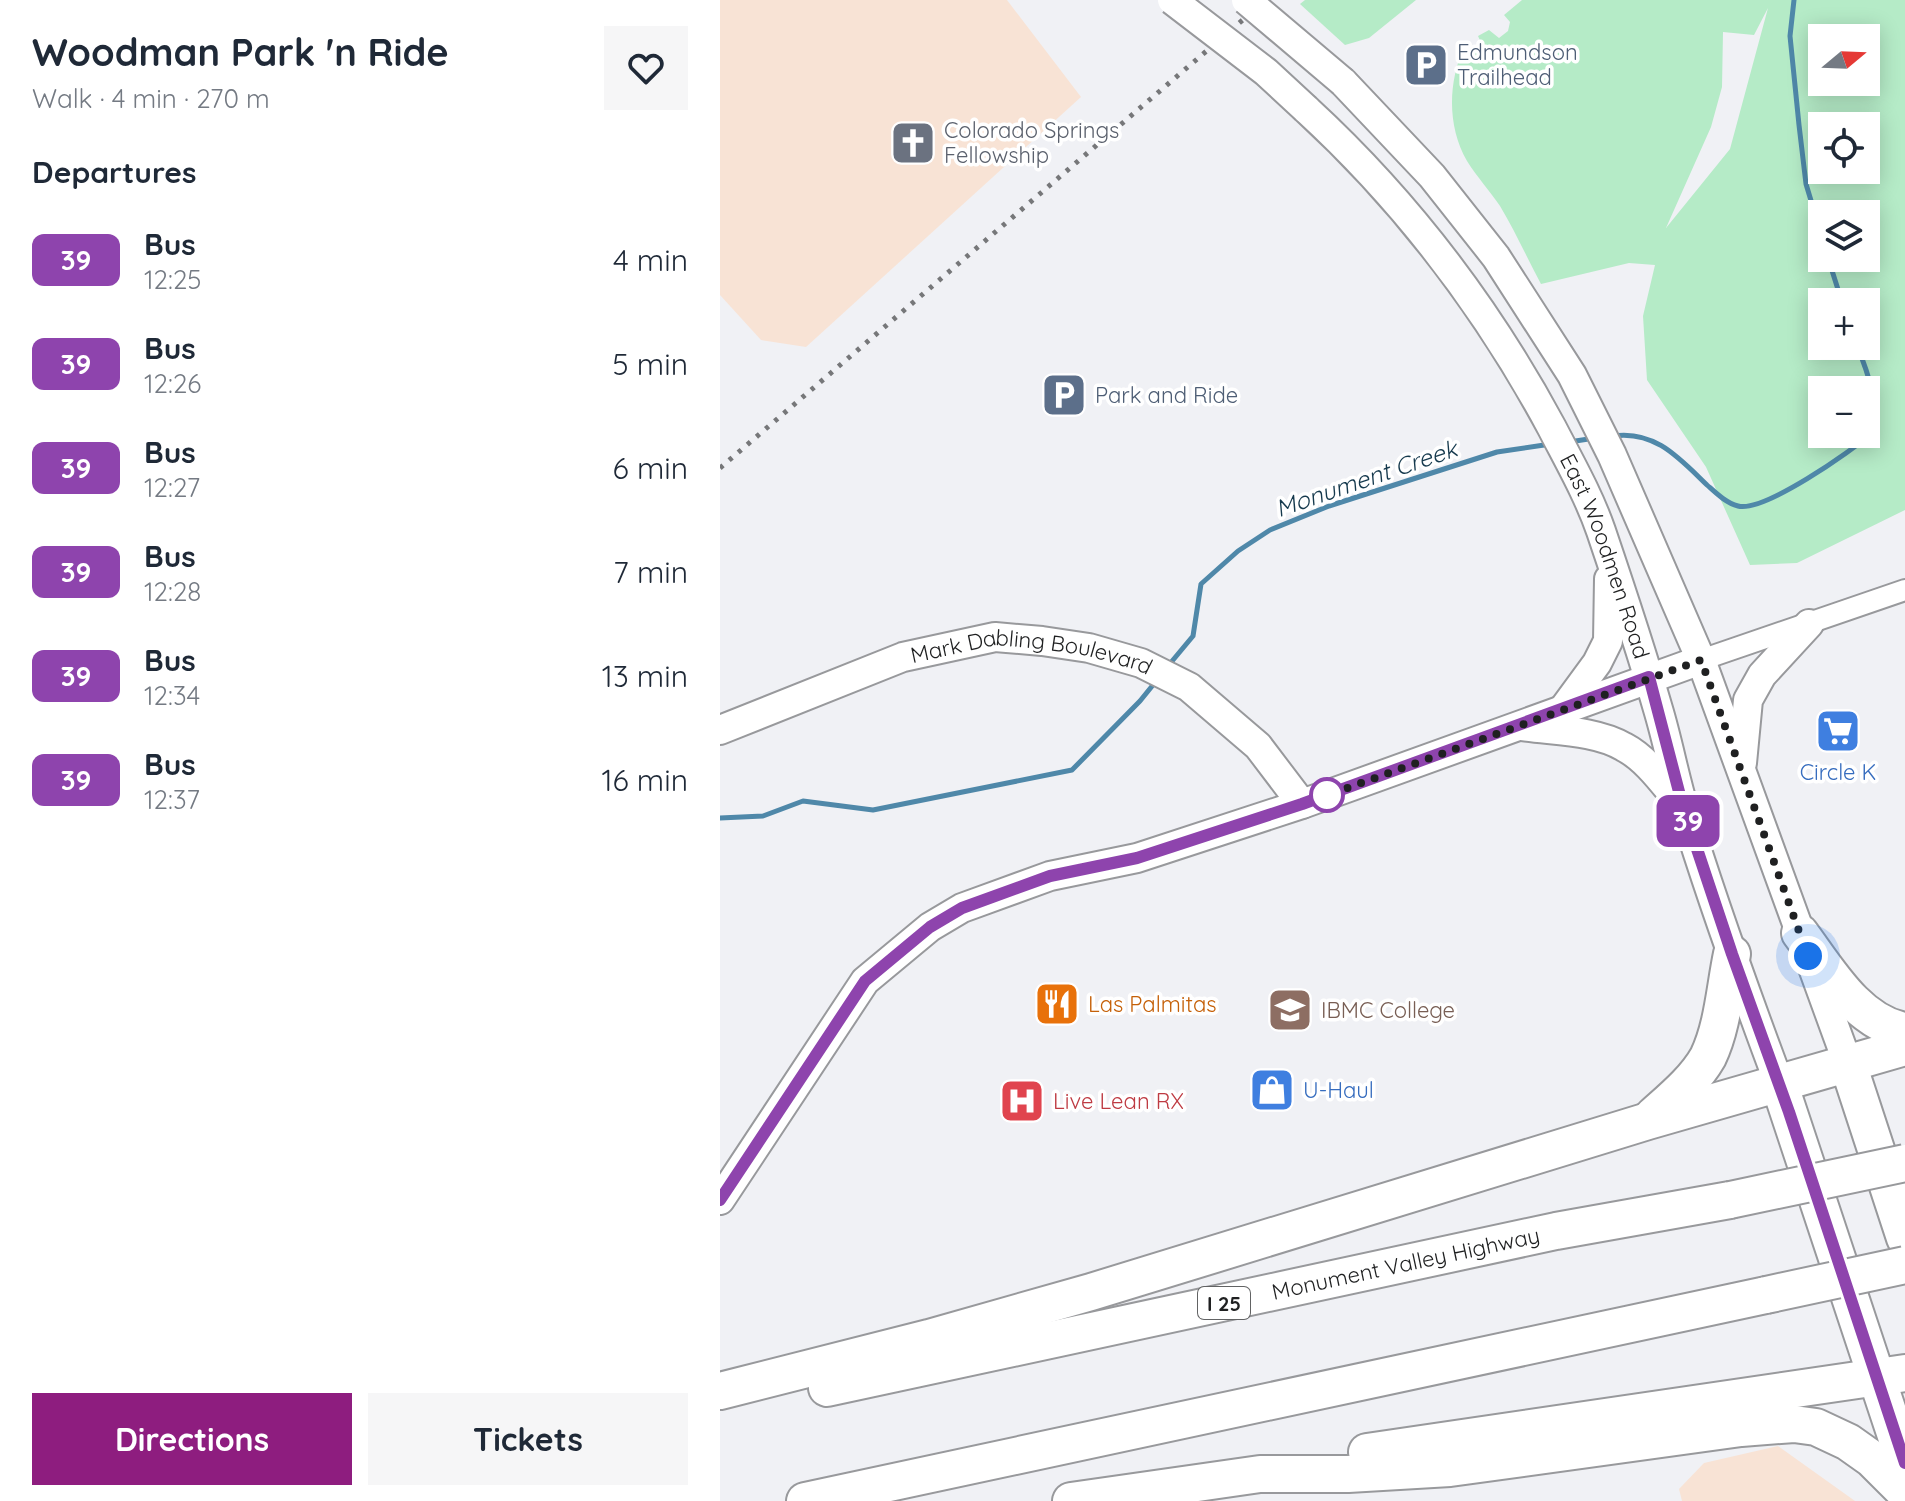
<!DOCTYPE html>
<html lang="en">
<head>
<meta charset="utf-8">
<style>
	body { margin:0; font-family:Quicksand,sans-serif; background:#f6f6f7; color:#1f2937; height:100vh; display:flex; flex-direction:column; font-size:30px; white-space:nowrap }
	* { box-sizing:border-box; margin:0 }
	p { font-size:26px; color:#747a83 }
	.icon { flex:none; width:44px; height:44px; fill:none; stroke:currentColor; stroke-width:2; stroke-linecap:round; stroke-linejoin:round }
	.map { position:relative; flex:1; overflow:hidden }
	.sheet { display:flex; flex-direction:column; background:#fff; width:720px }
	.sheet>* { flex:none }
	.badge { padding:0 16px; border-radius:12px; font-size:28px; line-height:52px }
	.needle { width:52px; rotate:71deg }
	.fabs { position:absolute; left:1088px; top:24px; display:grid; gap:16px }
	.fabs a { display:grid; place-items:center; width:72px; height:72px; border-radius:0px; background:#fff; box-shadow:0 4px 20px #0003; font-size:40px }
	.you { position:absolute; width:40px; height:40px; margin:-20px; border:6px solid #fff; border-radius:50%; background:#1a73e8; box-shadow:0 0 0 12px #1a73e833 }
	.map>.badge { position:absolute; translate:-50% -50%; box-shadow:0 0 0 4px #fff }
	h2 { padding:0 32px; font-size:30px; line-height:72px }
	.round { display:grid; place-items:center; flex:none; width:84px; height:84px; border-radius:0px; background:#f6f6f7 }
	.head { display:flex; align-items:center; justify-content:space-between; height:136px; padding:0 32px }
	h1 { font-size:38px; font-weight:700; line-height:60px }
	.cta { display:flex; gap:16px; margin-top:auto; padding:16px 32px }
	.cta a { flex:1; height:92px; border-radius:0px; background:#8e1d7f; color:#fff; font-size:32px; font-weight:700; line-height:92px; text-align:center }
	.cta a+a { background:#f6f6f7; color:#1f2937 }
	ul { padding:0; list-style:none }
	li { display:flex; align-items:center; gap:24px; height:104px; padding:0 32px }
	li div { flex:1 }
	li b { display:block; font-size:30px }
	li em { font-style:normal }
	li .badge { min-width:88px; font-weight:700; text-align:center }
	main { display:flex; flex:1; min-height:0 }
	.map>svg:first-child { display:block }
</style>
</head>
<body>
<main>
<section class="sheet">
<div class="head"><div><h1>Woodman Park 'n Ride</h1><p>Walk · 4 min · 270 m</p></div><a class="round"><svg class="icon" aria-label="heart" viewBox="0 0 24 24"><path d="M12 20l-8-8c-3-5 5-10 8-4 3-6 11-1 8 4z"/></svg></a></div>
<h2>Departures</h2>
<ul>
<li><span class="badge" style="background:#8e44ad;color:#fff">39</span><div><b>Bus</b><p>12:25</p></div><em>4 min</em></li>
<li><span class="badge" style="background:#8e44ad;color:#fff">39</span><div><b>Bus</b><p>12:26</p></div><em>5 min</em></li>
<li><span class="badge" style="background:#8e44ad;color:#fff">39</span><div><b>Bus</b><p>12:27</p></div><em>6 min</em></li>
<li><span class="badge" style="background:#8e44ad;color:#fff">39</span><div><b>Bus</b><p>12:28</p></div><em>7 min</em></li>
<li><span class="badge" style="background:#8e44ad;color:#fff">39</span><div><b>Bus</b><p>12:34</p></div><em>13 min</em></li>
<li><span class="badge" style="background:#8e44ad;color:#fff">39</span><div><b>Bus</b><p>12:37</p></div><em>16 min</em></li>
</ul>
<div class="cta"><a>Directions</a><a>Tickets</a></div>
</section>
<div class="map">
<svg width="1185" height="1501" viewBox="0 0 1185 1501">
	<rect width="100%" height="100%" fill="#f0f1f5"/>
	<g fill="#f8e3d5">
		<polygon points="0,0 287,0 361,97 86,347 41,340 0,295"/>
		<polygon points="1058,1446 1135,1501 962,1501 959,1489 984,1463"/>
	</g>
	<g fill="#b5ebc7" fill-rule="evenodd">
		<polygon points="585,0 696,0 649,38 625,45 580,4"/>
		<path d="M802 0H1185V510L1077 563 1030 565 986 467 927 380 923 316 935 265 909 263 821 284C807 258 795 231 780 206 770 191 757 177 747 161 727 126 728 83 744 47L754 54 762 45 758 36 769 30 779 38 788 31 790 22 784 15ZM1048 8 1010 149 946 228 991 127 1002 87 1003 32 1034 35ZM1102 38H1146V82H1102ZM1102 126H1146V170H1102ZM1146 214V258H1102V214ZM1102 302H1146V346H1102ZM1102 390H1146V434H1102Z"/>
	</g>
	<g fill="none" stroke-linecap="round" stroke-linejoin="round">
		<g stroke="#4f88a9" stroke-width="5">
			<polyline points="1074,0 1070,36 1079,125 1086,184 1102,237"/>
			<polyline points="1108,258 1122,302"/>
			<path d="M893 436C935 430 959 458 987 485 996 493 1006 503 1018 506 1043 513 1132 451 1152 433 1158 401 1149 375 1137 346"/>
			<polyline points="849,442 875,438"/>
			<polyline points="448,666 473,636 481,584 518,551 550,530 609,506 777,452 831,444"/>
			<polyline points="0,818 43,816 83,801 153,810 352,770 420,701 437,680"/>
		</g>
		<g stroke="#98999c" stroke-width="24">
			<polyline id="street" points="981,660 1185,590"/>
		</g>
		<g stroke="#98999c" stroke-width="32">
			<g id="secondary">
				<polyline points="623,82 712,176 776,257 852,375 892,455 981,660 1128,1064"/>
				<path id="s1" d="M586 109C685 200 768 309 832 428 849 461 869 496 881 531 901 590 921 650 938 709 948 742 954 776 964 809 992 901 1025 992 1059 1083"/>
				<polyline points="844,708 877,663 888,641 889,579"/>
				<path d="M801 726C833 731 875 730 904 747 927 759 944 784 961 804"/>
				<path id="s2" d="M0 730 183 657 275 637 322 641 369 648 421 663 469 687 538 746 582 804"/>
				<polyline points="1022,763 1028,700 1042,675 1089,624"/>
				<polyline points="0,1200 145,981 210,927 242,908 330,876 417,858 582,804 981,660"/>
			</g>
		</g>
		<g stroke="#98999c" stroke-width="40">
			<g id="highway">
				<path d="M1080 933C1107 969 1137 1023 1185 1031"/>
				<polyline points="1128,1064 1185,1238"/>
				<polyline points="1059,1083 1185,1463"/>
				<path d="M933 1116C953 1098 975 1080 988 1057 1003 1026 1005 987 1012 954"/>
				<path id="s3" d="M107 1388 836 1231 1010 1200"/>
				<polyline points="0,1391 209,1338 371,1292 928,1121 1185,1047"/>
				<polyline points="647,1452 1185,1373"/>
				<polyline points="85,1501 1046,1295"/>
				<polyline points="351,1501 540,1474 628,1474 730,1468 1021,1428 1074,1424 1096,1427 1128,1442 1152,1459 1185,1492"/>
			</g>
		</g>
		<use href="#street" stroke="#fff" stroke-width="20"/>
		<use href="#secondary" stroke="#fff" stroke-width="28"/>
		<use href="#highway" stroke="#fff" stroke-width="36"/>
		<polyline stroke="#767779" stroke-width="5" stroke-dasharray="4 8" stroke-linecap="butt" points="0,468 546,0"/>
		<g stroke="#98999c" stroke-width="32" stroke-linecap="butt">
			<g id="secondary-bridge">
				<polyline points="452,0 546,72 586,109"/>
				<polyline points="526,0 623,82"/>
			</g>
		</g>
		<g stroke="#98999c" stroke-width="40" stroke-linecap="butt">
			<g id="highway-bridge">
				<polyline points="1010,1200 1185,1163"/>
				<polyline points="1046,1295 1185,1265"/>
			</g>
		</g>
		<use href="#secondary-bridge" stroke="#fff" stroke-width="28"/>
		<use href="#highway-bridge" stroke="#fff" stroke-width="36"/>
	</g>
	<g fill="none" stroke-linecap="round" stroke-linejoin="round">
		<g stroke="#fff" stroke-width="18">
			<polyline id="line" points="0,1200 145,981 210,927 242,908 330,876 417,858 582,804 929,677 963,807 1012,954 1069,1112 1185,1463"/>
		</g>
		<use href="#line" stroke="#8e44ad" stroke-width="12"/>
		<polyline stroke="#1f2021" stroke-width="8" stroke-dasharray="0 14.4" points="607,795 597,799 981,660 1088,956"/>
	</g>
	<defs>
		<g id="parking-square" transform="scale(2.3)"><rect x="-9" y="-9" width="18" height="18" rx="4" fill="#5c6f8a" stroke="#fff"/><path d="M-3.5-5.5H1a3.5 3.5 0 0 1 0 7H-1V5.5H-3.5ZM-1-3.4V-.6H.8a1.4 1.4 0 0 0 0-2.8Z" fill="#fff"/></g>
		<g id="church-square" transform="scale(2.3)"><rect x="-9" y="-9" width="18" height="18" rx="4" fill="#6b7280" stroke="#fff"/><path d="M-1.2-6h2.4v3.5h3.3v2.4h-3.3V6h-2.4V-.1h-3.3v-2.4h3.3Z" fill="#fff"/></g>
		<g id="supermarket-square" transform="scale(2.3)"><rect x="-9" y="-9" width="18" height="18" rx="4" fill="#3f7fe0" stroke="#fff"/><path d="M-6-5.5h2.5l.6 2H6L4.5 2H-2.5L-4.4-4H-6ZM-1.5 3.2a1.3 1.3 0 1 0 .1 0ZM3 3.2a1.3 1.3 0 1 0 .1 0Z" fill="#fff"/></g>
		<g id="restaurant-square" transform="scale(2.3)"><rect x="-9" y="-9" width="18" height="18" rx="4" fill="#e8710a" stroke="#fff"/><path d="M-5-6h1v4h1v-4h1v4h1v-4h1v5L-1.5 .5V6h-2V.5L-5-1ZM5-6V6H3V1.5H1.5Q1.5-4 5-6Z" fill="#fff"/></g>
		<g id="university-square" transform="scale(2.3)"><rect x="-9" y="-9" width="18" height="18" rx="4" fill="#8d6e63" stroke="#fff"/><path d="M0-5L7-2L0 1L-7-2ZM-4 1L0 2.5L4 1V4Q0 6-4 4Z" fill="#fff"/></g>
		<g id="shop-square" transform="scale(2.3)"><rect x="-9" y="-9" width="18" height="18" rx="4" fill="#3f7fe0" stroke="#fff"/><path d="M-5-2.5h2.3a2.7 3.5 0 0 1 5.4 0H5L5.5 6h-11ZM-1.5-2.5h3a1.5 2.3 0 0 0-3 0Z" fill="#fff"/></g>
		<g id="hospital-square" transform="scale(2.3)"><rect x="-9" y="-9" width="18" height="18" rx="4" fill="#e0444e" stroke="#fff"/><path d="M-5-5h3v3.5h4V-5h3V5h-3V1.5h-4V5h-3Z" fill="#fff"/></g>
	</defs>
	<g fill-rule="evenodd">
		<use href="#parking-square" x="706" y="65"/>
		<use href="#church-square" x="193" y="143"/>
		<use href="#parking-square" x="344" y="395"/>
		<use href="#supermarket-square" x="1118" y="731"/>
		<use href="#restaurant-square" x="337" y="1004"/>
		<use href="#university-square" x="570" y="1010"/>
		<use href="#shop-square" x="552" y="1090"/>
		<use href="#hospital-square" x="302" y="1101"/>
	</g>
	<circle fill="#fff" stroke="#8e44ad" stroke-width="4" cx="607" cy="795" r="16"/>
	<g text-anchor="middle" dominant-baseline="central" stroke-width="7" stroke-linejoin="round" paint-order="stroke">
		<rect fill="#fff" stroke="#626364" stroke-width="2" x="478" y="1287" width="52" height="32" rx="6"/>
		<g font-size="20" font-weight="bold" fill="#1f2021">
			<text x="504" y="1303">I 25</text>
		</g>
		<g font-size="22" fill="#4e5e75" stroke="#fff" text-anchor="start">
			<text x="737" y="52">Edmundson<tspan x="737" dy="25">Trailhead</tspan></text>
			<text x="375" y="395">Park and Ride</text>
		</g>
		<g font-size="22" fill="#5b616d" stroke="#fff" text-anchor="start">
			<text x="224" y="130">Colorado Springs<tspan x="224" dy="25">Fellowship</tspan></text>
		</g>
		<g font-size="22" fill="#1f2021" stroke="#fff">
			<text stroke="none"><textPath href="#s1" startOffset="544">East Woodmen Road</textPath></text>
			<text stroke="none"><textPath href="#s2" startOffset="328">Mark Dabling Boulevard</textPath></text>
			<text stroke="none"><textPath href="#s3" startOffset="592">Monument Valley Highway</textPath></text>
		</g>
		<g font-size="22" fill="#366cbe" stroke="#fff">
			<text x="1118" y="772">Circle K</text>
			<text x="583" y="1090" text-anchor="start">U-Haul</text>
		</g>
		<g font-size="22" fill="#c56008" stroke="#fff" text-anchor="start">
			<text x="368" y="1004">Las Palmitas</text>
		</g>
		<g font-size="22" fill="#785e54" stroke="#fff" text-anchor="start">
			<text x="601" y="1010">IBMC College</text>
		</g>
		<g font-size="22" fill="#be3a42" stroke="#fff" text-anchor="start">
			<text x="333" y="1101">Live Lean RX</text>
		</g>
		<g font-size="24" font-style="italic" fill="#15394d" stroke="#fff">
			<text transform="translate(646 478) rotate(-19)">Monument Creek</text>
		</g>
	</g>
</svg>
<div class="fabs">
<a><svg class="needle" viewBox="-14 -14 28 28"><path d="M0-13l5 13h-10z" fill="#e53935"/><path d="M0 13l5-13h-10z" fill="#747a83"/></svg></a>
<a><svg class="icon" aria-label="locate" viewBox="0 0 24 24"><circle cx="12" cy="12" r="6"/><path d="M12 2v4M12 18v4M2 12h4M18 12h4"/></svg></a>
<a><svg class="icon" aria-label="layers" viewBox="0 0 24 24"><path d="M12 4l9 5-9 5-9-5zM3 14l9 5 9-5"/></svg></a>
<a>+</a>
<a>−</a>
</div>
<div class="you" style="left:1088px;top:956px"></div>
<b class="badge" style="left:968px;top:821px;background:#8e44ad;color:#fff">39</b>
</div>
</main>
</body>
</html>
